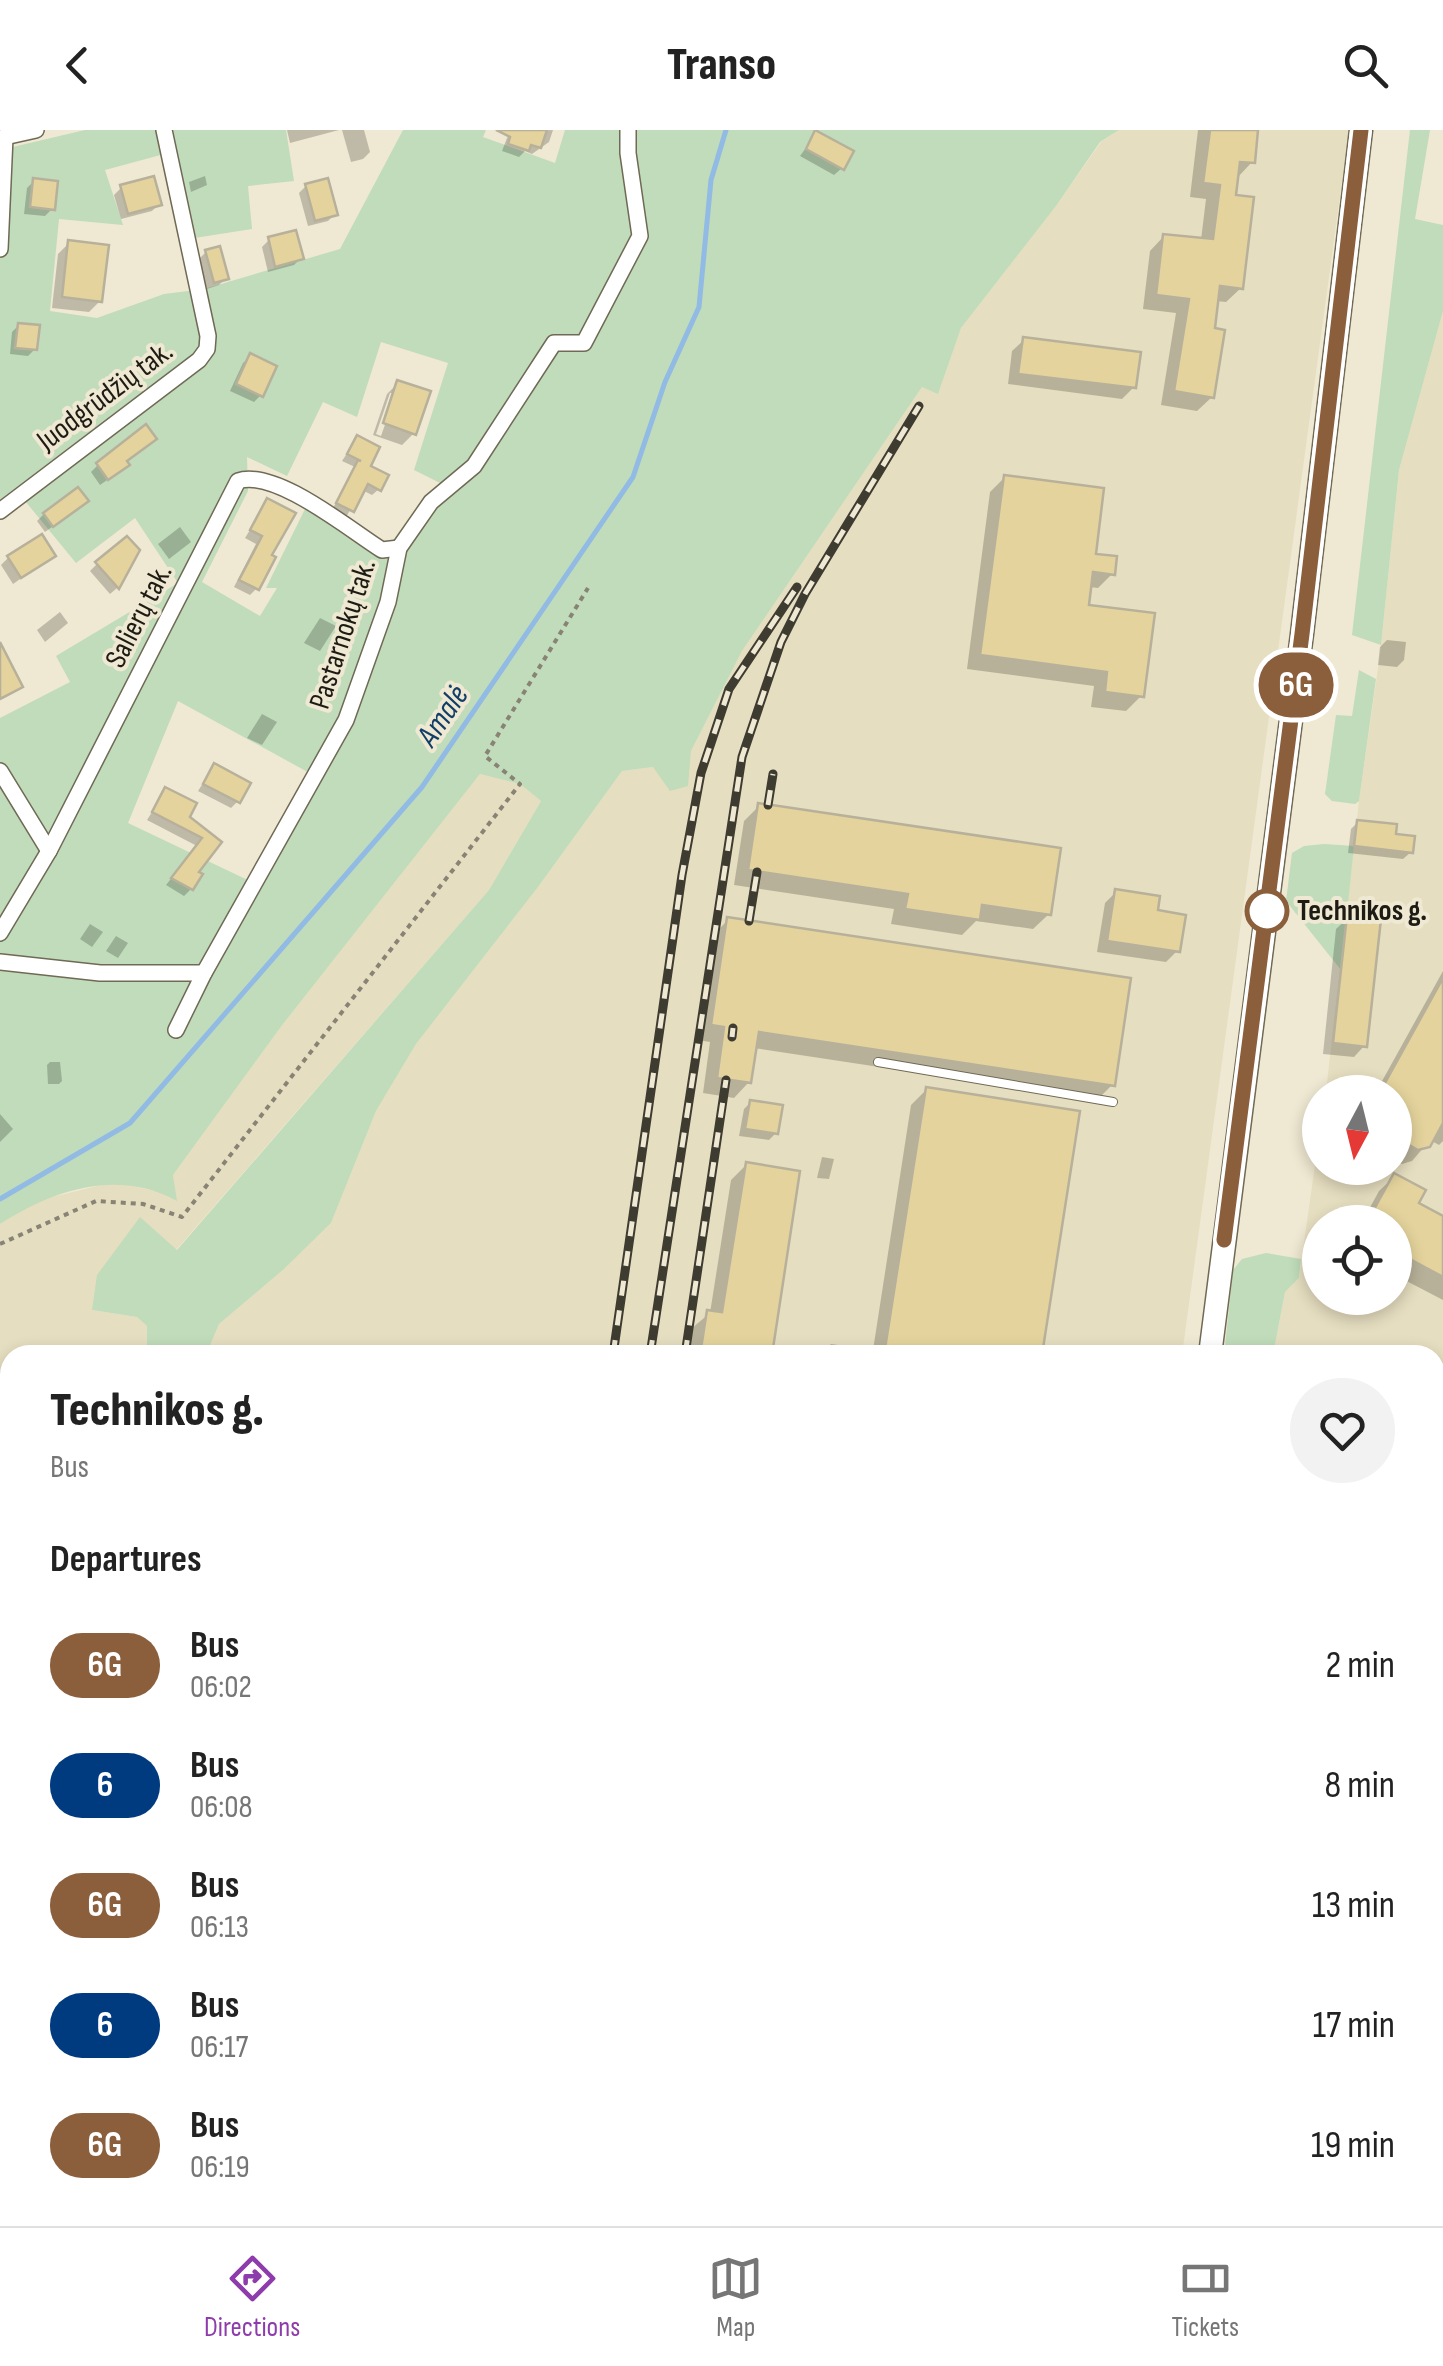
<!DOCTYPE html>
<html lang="en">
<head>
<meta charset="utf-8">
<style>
	body { margin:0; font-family:"Sofia Sans Condensed",sans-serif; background:#f2f2f2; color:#222; height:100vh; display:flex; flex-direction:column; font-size:38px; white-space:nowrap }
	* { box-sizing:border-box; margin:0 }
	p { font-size:32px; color:#767676 }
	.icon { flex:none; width:55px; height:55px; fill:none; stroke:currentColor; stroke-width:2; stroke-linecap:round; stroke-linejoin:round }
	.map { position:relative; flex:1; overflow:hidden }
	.drawer { position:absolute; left:0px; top:1215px; width:1445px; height:882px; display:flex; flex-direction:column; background:#fff; border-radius:30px 30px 0 0; box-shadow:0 5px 15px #0003 }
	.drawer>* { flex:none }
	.badge { padding:0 20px; border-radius:32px; font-size:35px; line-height:65px }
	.needle { width:65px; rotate:187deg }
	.buttons { position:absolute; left:1302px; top:945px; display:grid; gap:20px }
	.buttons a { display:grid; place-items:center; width:110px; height:110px; border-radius:50%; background:#fff; box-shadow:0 5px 15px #0003; font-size:50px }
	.map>.badge { position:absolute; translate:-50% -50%; box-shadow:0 0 0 5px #fff }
	h2 { padding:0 50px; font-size:38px; line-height:90px }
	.round { display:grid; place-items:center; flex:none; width:105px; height:105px; border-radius:52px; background:#f2f2f2 }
	.overview { display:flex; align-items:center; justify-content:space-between; height:170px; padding:0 50px }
	h1 { font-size:48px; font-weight:800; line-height:75px }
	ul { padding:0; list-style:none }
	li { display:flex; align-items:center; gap:30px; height:120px; padding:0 50px }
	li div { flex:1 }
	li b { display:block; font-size:38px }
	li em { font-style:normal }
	li .badge { min-width:110px; font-weight:700; text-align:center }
	header { display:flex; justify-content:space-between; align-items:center; height:130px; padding:0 50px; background:#fff; font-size:45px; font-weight:800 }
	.tabs { display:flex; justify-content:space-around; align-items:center; height:140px; border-top:2px solid #e0e0e0; background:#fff; font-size:28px; color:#767676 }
	.tabs a { display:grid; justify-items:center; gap:5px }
	.tabs .current { color:#8e3cab }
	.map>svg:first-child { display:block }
</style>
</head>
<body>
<header><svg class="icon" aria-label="back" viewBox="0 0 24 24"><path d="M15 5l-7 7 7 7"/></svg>Transo<svg class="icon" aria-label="search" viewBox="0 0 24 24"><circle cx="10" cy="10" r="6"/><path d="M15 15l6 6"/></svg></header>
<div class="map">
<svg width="1443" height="2096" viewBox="0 0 1443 2096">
	<rect width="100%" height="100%" fill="#efe8d2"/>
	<g fill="#e6dec0" fill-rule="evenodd">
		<polygon points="1119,0 1349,0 1182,1225 206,1225 219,1194 284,1139 331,1093 376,981 416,914 538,757 622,641 653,637 687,656 691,621 742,521 922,257 938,263 961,198 1056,76 1101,12"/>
		<path d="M1443 181V2096H1107L1108 2088H1435V1225H1273L1285 1162 1299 1148 1320 1000V1038H1395V962H1326L1359 671 1380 525 1399 340ZM1320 1092H1395V1168H1320Z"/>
		<polygon points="480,644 520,654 541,671 489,760 176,1120 92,1180 137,1187 147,1196 147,1225 10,1225 10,2088 406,2088 401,2096 0,2096 0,1094 36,1071 114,1052 160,1062 176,1070 173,1045 283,894"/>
		<polygon points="469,2088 1065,2088 1063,2096 462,2096"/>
	</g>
	<g fill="#c0dcba" fill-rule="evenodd">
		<path d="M85 0H286L294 51 248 56 252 99 188 109 168 23 105 40 123 95 59 89 50 181 97 188 164 164 204 159 340 119 403 0H486L483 7 555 33 565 0H1119L1100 12 1056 76 961 198 938 264 922 257 742 521 691 621 688 656 670 661 653 637 622 641 538 757 416 914 376 981 331 1093 284 1139 219 1194 206 1225H147V1196L137 1187 92 1180 97 1145 140 1087 177 1120 489 760 541 671 520 654 480 644 283 894 173 1045 177 1071C118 1038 53 1060 0 1094V588L70 552 56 526 178 453 135 388 76 433 21 366 0 381V20ZM381 212 448 233 414 340 448 357 395 433 305 379 266 458H277L260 486 202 452 248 361 247 327 287 346 323 272 357 287ZM178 571 315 646 256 754 128 693Z"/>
		<polygon points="1410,0 1430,0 1415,89 1443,95 1443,181 1399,340 1381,515 1352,505"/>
		<polygon points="1359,540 1376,549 1359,671 1355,674 1332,671 1325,664 1336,585 1352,586"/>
		<polygon points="1324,714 1354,716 1341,840 1286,771 1292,723 1304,716"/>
		<polygon points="1266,1123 1301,1129 1299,1148 1285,1162 1273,1225 1224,1225 1233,1140 1242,1129"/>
	</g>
	<g fill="#0003" fill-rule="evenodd">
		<polygon points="287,0 339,0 290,13"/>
		<polygon points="342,0 364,0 370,22 363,29 351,32"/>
		<polygon points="553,0 549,12 532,24 525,21 519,27 502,21 507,8 514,1"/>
		<polygon points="1198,0 1256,0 1252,32 1238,47 1233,67 1241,158 1226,172 1216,171 1212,267 1197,281 1161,275 1176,183 1143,179 1150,121 1164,106 1201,110 1206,69 1190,67"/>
		<polygon points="816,4 842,38 834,45 800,26"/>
		<polygon points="205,46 207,55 191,62 189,52"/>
		<polygon points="34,51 52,79 45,86 24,84 27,58"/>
		<polygon points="306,56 335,84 328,91 308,96 299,63"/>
		<polygon points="121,58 159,74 152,81 121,89 114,65"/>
		<polygon points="269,110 301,128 294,135 268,142 262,117"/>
		<polygon points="69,113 100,171 89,182 52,178 58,124"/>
		<polygon points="206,122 226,148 219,155 207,159 199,129"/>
		<polygon points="19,195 35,219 28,226 10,224 12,202"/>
		<polygon points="1024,210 1134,257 1122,269 1008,254 1012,221"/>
		<polygon points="251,226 261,265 254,272 230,261 243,233"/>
		<path d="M398 253 414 303 402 315 373 305 387 264ZM390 263H396L381 306 376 304Z"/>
		<polygon points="357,308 379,359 372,365 362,360 346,387 332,380 355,337 342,331"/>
		<polygon points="125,332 120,341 100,355 91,342 98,335"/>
		<polygon points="1005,347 1113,443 1098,458 1089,457 1086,477 1141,566 1126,581 1091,577 1094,556 967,539 990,362"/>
		<polygon points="268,371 269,426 257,458 250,465 234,457 256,414 245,408"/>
		<polygon points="78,378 45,402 37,391 44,384"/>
		<polygon points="180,397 191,412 169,429 158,414"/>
		<polygon points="137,421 117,458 110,464 90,441 97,434"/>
		<polygon points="53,426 13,454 1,435 8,428"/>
		<polygon points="60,482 68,493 45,512 37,500"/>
		<polygon points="320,488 336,496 320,521 304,513"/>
		<polygon points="1387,510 1406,512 1404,530 1397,537 1378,535 1380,517"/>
		<polygon points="262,584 277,592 262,615 247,608"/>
		<polygon points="214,636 238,671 231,678 198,661"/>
		<polygon points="166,660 187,687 219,712 195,743 191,759 184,766 166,755 197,716 147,690"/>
		<polygon points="759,676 1049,784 1033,799 976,791 962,805 891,794 894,779 734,755 744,691"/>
		<polygon points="1358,692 1393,706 1411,722 1403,729 1348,723 1351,699"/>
		<polygon points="1116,762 1155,783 1177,821 1166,832 1097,822 1105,773"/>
		<polygon points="1348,788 1365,915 1354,927 1323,924 1336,799"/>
		<polygon points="728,790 1112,955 1097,970 754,918 749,952 734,968 703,963 710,912 697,910 713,805"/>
		<polygon points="90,794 103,802 92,817 80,809"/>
		<polygon points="116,806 128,813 118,828 106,821"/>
		<polygon points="1443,841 1443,1011 1439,1015 1430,1010 1412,1031 1402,1034 1395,1030 1395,962 1376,962"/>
		<polygon points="50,932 60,932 62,951 59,954 48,954 47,935"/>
		<polygon points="926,960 1040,1225 820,1225 831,1214 873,1220 911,975"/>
		<polygon points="751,972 776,1003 769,1010 739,1006 744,979"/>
		<polygon points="0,984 13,999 0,1012"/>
		<polygon points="822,1027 834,1029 829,1049 817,1048"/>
		<polygon points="746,1035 770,1225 688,1225 692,1198 710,1183 731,1050"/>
		<polygon points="1395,1046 1416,1074 1443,1089 1443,1170 1395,1145 1395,1092 1362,1092 1379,1061"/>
		<polygon points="1437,1381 1443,1382 1443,1433 1435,1432"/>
		<polygon points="1435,1452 1443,1453 1443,1704 1435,1703"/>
		<polygon points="280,2088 368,2088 359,2096 275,2096"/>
		<polygon points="518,2088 566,2088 588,2091 587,2096 513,2096"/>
		<polygon points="715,2088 756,2088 755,2096 711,2096"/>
		<polygon points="1100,2088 1176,2088 1174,2096 1098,2096"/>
		<polygon points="866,2090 880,2092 880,2096 860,2096"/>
	</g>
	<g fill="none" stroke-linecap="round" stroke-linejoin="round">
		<polyline stroke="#91bae4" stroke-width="5" points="0,1069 130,993 422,657 633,347 665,252 699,177 711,50 726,0"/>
	</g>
	<g fill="#e4d39c" stroke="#b7b19b" stroke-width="2.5">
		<polygon points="496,0 547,0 541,18 531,15 529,21 508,14 510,7"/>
		<polygon points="815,0 854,21 844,40 806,19"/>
		<polygon points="1210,0 1258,0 1255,33 1240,32 1236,65 1254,67 1243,159 1220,156 1215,198 1225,200 1214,268 1174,261 1189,169 1156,165 1163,104 1213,109 1220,55 1203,53"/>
		<polygon points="154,46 162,75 128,84 120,55"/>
		<polygon points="33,48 58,51 55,80 30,77"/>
		<polygon points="328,48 338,85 315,91 305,54"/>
		<polygon points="296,100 304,129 275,137 268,107"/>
		<polygon points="68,110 109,115 102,172 62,167"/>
		<polygon points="220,116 229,149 214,153 205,120"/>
		<polygon points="18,193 40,195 37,220 15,218"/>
		<polygon points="1023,207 1141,222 1136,258 1018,244"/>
		<polygon points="250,223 277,236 263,267 236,254"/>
		<polygon points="397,250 431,261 416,305 383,293"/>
		<polygon points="146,294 157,309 127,331 130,335 108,350 96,333"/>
		<polygon points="357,305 380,317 371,336 389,345 381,361 368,354 354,382 336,373 358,330 361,331 347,324"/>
		<polygon points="1004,345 1104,358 1096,424 1117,426 1115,445 1093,442 1089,475 1155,483 1144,567 1105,562 1107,542 980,525"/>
		<polygon points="78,357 89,371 53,397 43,383"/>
		<polygon points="267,368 296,383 272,425 276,427 259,460 239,450 262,406 250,400"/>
		<polygon points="42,404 56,426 21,448 7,426"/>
		<polygon points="127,406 140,420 119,459 95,432"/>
		<polygon points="0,512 23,557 0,569"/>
		<polygon points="214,633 251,653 240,673 203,654"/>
		<polygon points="165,657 197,673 190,687 222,712 199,742 203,744 193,760 171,748 202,708 152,682"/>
		<polygon points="758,673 1061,718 1051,785 982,775 980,790 905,779 908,764 748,740"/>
		<polygon points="1357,690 1397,694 1396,704 1415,706 1413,723 1354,716"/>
		<polygon points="1115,759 1160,766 1158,780 1186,785 1180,822 1107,811"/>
		<polygon points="1347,785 1381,789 1367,917 1333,913"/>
		<polygon points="727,787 1131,848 1115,956 759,902 751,953 717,948 724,897 711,895"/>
		<polygon points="1443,848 1443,993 1430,1017 1418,1020 1395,1007 1395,962 1380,962"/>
		<polygon points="926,957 1080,981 1042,1225 884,1225"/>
		<polygon points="750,970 783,975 778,1004 745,999"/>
		<polygon points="746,1032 800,1041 772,1225 700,1225 707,1180 722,1182"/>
		<polygon points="1394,1043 1426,1060 1419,1073 1443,1086 1443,1147 1395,1121 1395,1092 1367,1092"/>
	</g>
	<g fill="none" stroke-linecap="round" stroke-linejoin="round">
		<g stroke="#6f6955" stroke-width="10">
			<polyline id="lane" points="878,932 1113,972"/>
		</g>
		<g stroke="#6f6955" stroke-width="18">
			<g id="street">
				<polyline points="0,8 36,0"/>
				<polyline points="0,119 5,7"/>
				<polyline points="0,381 199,230 207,219 208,206 164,0"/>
				<polyline points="0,641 49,721"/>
				<path d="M0 803 49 721 238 351C275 338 350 400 382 420L399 418"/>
				<polyline points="0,832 100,843 204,843"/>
				<polyline points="176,900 204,843 346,590 388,472 399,418 431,372 474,336 554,213 584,213 640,106 628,23 628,0"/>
				<polyline points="43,2096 45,2088"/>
			</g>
		</g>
		<g stroke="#6f6955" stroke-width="25">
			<g id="secondary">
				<polyline points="1210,1225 1302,504 1361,0"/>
				<polyline points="1083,2096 1084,2088"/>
			</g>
		</g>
		<g stroke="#888374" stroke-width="4" stroke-dasharray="5 5" stroke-linecap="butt">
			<polyline points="0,1114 96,1071 143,1074 182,1087 520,654 485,626 588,458"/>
			<polyline points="0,1295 10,1298"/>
		</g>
		<use href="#lane" stroke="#fff" stroke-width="8"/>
		<use href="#street" stroke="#fff" stroke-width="15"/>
		<use href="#secondary" stroke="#fff" stroke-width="22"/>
		<g stroke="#3e3b31" stroke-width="9">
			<g id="rail">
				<polyline points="768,675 773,644"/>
				<polyline points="749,791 757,742"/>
				<polyline points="732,907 733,898"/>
				<polyline points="613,1225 682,745 701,643 729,559 797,457"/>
				<polyline points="650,1225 742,627 781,512 805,464 919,276"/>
				<polyline points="685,1225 726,950"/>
				<polyline points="1435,1856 1443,1857"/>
				<polyline points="478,2096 484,2088"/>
			</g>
		</g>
		<use href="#rail" stroke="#efe8d2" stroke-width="5" stroke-dasharray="15" stroke-linecap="butt"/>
	</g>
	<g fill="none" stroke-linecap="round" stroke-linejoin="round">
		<g stroke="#fff" stroke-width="22">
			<polyline id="line" points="1224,1110 1302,504 1361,0"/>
		</g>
		<use href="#line" stroke="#8b5e3c" stroke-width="15"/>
	</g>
	<circle fill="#fff" stroke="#8b5e3c" stroke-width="5" cx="1267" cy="781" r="20"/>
	<g text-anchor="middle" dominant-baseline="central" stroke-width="8" stroke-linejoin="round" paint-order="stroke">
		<g font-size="30" fill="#1d1b13" stroke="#efe8d2">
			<text transform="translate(105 266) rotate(-37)">Juodgrūdžių tak.</text>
			<text transform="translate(139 486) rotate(-63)">Salierų tak.</text>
			<text transform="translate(343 504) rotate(-72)">Pastarnokų tak.</text>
		</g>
		<g font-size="30" font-weight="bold" fill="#1d1b13" stroke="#efe8d2" text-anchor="start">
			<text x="1297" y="781">Technikos g.</text>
		</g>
		<g font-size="32" font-style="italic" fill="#123f67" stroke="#efe8d2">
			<text transform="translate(443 586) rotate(-56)">Amalė</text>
		</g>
	</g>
</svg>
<div class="buttons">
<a><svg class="needle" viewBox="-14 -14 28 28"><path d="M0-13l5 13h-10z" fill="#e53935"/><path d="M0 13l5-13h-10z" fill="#767676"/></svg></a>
<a><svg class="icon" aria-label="locate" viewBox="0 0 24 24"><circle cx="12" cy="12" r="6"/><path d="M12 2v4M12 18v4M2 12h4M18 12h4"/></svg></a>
</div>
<b class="badge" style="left:1296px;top:555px;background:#8b5e3c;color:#fff">6G</b>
<section class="drawer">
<div class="overview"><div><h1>Technikos g.</h1><p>Bus</p></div><a class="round"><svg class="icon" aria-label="heart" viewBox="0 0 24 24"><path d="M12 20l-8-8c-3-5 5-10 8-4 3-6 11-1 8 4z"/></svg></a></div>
<h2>Departures</h2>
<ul>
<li><span class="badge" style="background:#8b5e3c;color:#fff">6G</span><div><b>Bus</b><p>06:02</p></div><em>2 min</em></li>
<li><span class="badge" style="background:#003b80;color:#fff">6</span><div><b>Bus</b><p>06:08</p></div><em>8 min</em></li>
<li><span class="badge" style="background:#8b5e3c;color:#fff">6G</span><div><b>Bus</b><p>06:13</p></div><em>13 min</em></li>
<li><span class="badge" style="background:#003b80;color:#fff">6</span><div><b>Bus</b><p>06:17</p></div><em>17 min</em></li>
<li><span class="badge" style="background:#8b5e3c;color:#fff">6G</span><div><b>Bus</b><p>06:19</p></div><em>19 min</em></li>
</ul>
</section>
</div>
<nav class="tabs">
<a class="current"><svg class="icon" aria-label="directions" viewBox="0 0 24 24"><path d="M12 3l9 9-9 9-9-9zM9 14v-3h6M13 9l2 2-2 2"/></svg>Directions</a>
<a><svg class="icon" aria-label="map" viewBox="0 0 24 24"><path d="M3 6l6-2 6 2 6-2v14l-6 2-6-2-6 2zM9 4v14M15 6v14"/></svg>Map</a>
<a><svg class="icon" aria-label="tickets" viewBox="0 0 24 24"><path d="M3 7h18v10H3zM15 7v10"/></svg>Tickets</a>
</nav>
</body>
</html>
